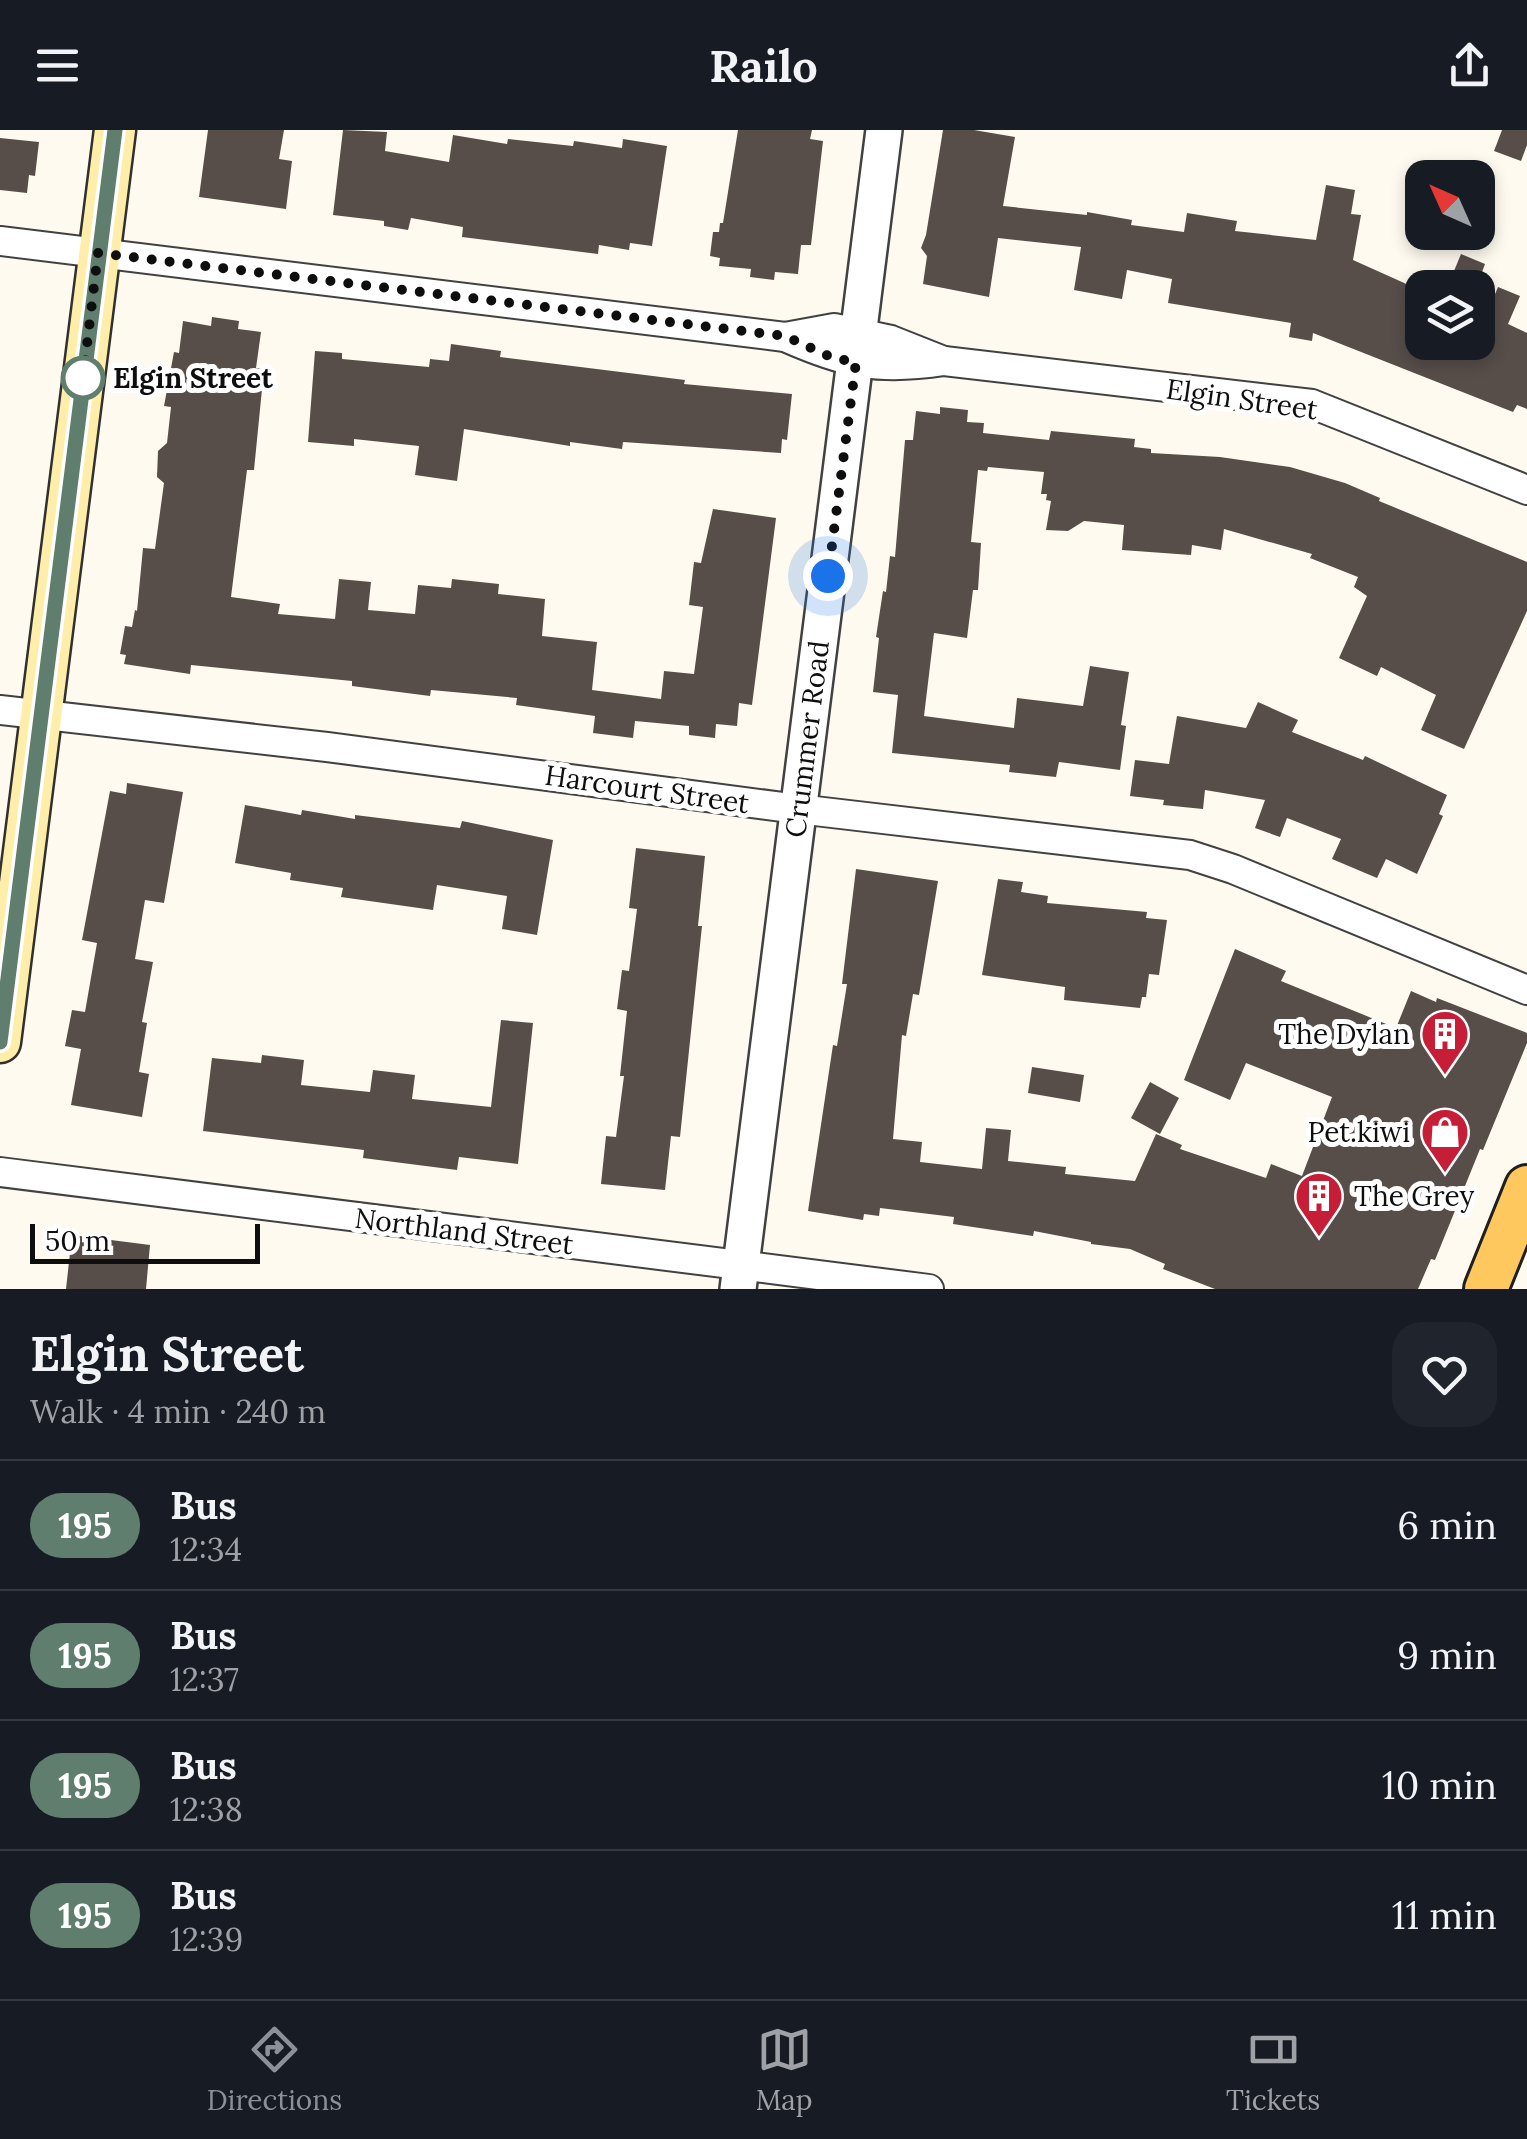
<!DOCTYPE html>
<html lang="en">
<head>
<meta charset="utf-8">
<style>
	body { margin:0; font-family:Lora,serif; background:#20242c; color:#f1f3f6; height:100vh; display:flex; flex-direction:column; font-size:38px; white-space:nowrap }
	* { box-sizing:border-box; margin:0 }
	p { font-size:32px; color:#9ea1a6 }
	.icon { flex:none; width:55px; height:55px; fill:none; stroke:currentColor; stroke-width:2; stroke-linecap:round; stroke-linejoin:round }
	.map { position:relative; height:1159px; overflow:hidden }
	.drawer { display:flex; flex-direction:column; background:#171b24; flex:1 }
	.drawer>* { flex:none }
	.badge { padding:0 20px; border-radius:32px; font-size:35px; line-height:65px }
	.needle { width:65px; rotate:315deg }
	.controls { position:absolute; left:1405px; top:30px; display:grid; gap:20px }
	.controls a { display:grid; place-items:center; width:90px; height:90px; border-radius:20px; background:#171b24; box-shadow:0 5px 15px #0003; font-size:50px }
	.scale { position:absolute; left:30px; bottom:25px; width:230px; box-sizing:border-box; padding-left:10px; border:5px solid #0e0e0e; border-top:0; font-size:28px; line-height:35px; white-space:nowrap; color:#0e0e0e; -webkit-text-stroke:8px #fff; paint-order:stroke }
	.you { position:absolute; width:50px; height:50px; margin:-25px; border:8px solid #fff; border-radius:50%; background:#1a73e8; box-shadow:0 0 0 15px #1a73e833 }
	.map>.badge { position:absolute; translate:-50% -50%; box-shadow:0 0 0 5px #fff }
	.round { display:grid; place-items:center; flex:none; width:105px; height:105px; border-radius:30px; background:#20242c }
	.summary { display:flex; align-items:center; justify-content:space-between; height:170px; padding:0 30px }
	h1 { font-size:48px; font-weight:700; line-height:75px }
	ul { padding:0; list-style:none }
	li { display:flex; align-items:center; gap:30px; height:130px; padding:0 30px; border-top:2px solid #363941 }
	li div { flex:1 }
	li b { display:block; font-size:38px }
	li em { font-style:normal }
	li .badge { min-width:110px; font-weight:700; text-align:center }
	header { display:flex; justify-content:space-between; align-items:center; height:130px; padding:0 30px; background:#171b24; font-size:45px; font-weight:700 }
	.menu { display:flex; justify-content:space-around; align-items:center; height:140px; border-top:2px solid #363941; background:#171b24; font-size:28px; color:#9ea1a6 }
	.menu a { display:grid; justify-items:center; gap:5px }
	.menu .active { color:#8c9099 }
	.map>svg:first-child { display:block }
</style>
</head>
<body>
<header><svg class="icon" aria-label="menu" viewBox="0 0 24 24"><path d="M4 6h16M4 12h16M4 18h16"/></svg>Railo<svg class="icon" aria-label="share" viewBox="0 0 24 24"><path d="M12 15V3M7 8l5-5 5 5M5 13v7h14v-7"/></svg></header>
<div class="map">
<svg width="1527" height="1159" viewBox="0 0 1527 1159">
	<rect width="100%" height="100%" fill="#fffaef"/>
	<g fill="#574e4a">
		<polygon points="208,0 284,0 279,29 292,31 286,79 199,67"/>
		<polygon points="343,0 387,2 385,21 449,32 453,5 507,14 508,9 573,16 574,11 622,18 623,9 667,16 652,116 630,113 629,120 599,115 598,124 462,107 463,97 411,88 408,100 384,96 384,91 333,85"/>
		<polygon points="738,0 812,0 810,9 823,11 811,115 801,115 798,144 775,142 774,150 750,147 751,139 719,136 720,128 710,126 713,102 719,102 720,93 723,93"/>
		<polygon points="943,0 974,0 1015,7 1003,76 1087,85 1087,82 1132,90 1131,95 1184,102 1187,83 1237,91 1235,101 1316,110 1326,55 1355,60 1351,84 1361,85 1353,130 1422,161 1422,216 1424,212 1478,212 1478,205 1498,157 1520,166 1508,194 1527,203 1527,279 1517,275 1513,282 1313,203 1312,211 1289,207 1291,193 1168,173 1172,149 1127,140 1122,169 1074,160 1081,117 998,108 989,167 923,154 927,126 921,118 926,105"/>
		<polygon points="1502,0 1527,0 1527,15 1521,31 1494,21"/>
		<polygon points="0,8 39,12 35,46 29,45 27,63 0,60"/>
		<polygon points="1461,124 1485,134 1476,158 1447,158"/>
		<polygon points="212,187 239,191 238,199 261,202 256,238 264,239 254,340 247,340 231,467 280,474 278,484 335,489 339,449 371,452 368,480 415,484 418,455 451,458 452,449 499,454 498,464 545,469 542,506 597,512 592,560 661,569 664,541 694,544 703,477 689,475 694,432 701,433 713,379 776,388 752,575 739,573 737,596 716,594 715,608 689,605 689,596 635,591 633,608 593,603 595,586 516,575 517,568 431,560 430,566 352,556 352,551 191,535 190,544 124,534 126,525 120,524 125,496 132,497 135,480 137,481 143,418 155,419 164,353 157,347 158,321 167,313 171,277 164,276 174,222 179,223 183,191 211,196"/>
		<polygon points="451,214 501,221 500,227 685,250 684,254 792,264 787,310 782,309 781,323 623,312 622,319 570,312 570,316 464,299 457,351 415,345 419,316 354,309 354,316 308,312 315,221 342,223 342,229 429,237 430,229 449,231"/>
		<polygon points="940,277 968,280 967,292 984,293 983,303 1049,310 1051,301 1135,309 1134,317 1151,319 1151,323 1220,327 1290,337 1345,353 1380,368 1379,371 1527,432 1527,481 1464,619 1421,600 1436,565 1381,537 1377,546 1339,528 1367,466 1354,457 1358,447 1310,428 1312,424 1224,399 1221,420 1192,415 1191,425 1122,420 1124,395 1084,391 1068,401 1046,400 1051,371 1046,370 1047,364 1041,364 1044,342 988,337 987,341 978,340 971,412 981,413 978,460 973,460 967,508 934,503 924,586 1014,598 1017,568 1083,576 1090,536 1129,542 1121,595 1126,596 1120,640 1059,632 1056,647 1009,642 1010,635 892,623 898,565 873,562 879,508 876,507 883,461 886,462 890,426 895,427 905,310 913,310 916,281 940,284"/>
		<polygon points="1258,572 1298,590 1292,602 1363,630 1365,626 1447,665 1439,684 1443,686 1417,744 1386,729 1377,748 1332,729 1341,709 1287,688 1280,707 1255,698 1265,670 1205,660 1203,679 1163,675 1164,670 1130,666 1135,630 1169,634 1177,586 1246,598"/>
		<polygon points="127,653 183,662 164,773 145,770 135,829 153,832 142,892 147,893 139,942 149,944 142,987 71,975 81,919 65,916 72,880 85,882 97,813 82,810 110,661 126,664"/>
		<polygon points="245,675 301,685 302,680 355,689 355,685 460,698 462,691 553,710 537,805 502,799 507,766 437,755 433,780 341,767 343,758 290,750 291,743 235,733"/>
		<polygon points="636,718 705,726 698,796 702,796 680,1007 671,1006 665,1060 601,1054 606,1006 616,1007 624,946 620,946 627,881 617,879 622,840 629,841 637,779 629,778"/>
		<polygon points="856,739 938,751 919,865 913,864 906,906 902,905 893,1009 922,1012 920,1032 982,1039 986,998 1011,1000 1008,1031 1066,1037 1065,1044 1135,1051 1156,1004 1182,1015 1180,1019 1266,1048 1271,1034 1302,1046 1332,967 1246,933 1230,970 1184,950 1235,819 1286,841 1281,851 1396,898 1411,861 1436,872 1437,868 1527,903 1527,913 1483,1020 1480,1019 1435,1130 1431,1129 1418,1159 1215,1159 1163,1139 1165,1134 1130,1119 1091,1114 1091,1112 1034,1101 1033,1106 953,1094 954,1087 880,1078 879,1086 864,1084 863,1090 808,1081 833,915 837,916 847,854 842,854"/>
		<polygon points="998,749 1023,752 1021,762 1048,766 1047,773 1147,782 1146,788 1167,790 1159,845 1149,844 1146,867 1142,867 1140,878 1064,870 1065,857 982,845"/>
		<polygon points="501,890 533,893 518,1034 459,1027 457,1040 363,1028 364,1020 203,1001 212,928 261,933 262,925 304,930 301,955 370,962 373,940 415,945 412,969 491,977"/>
		<polygon points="1032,937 1084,945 1080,972 1028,963"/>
		<polygon points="1150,952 1179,968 1160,1004 1131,988"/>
		<polygon points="72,1105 150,1115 146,1159 66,1159"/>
	</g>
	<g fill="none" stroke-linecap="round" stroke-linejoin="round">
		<g stroke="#414141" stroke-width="32">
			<g id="minor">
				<path d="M0 111 785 207C846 234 878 241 944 231"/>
				<polyline points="785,207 834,198 891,210 944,231 1312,274 1527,360"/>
				<polyline points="0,580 327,617 798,679 1190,725 1233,739 1527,860"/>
				<polyline points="0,1042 929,1159"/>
			</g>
		</g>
		<g stroke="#414141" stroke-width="40">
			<polyline id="tertiary" points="738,1159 884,0"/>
		</g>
		<g stroke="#303030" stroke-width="45">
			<polyline id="secondary" points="0,912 115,0"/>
		</g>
		<g stroke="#1f1f1f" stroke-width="48">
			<polyline id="primary" points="1486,1159 1527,1057"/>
		</g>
		<use href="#minor" stroke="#fff" stroke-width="28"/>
		<use href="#tertiary" stroke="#fff" stroke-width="35"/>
		<use href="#secondary" stroke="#ffedaa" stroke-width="40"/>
		<use href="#primary" stroke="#ffc85f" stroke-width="42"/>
	</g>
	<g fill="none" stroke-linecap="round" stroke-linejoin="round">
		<g stroke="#fff" stroke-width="22">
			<polyline id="line" points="0,912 115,0"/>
		</g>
		<use href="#line" stroke="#607e6e" stroke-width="15"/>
		<polyline stroke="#0e0e0e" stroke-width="10" stroke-dasharray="0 18" points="83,248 98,123 785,206 833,228 856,232 828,446"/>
	</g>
	<defs>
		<g id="building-pin" transform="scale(2.5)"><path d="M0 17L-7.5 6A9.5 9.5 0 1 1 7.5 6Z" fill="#c61e37" stroke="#fff"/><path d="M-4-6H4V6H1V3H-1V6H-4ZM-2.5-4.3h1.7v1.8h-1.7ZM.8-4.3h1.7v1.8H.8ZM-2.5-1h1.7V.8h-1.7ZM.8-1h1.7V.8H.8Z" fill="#fff"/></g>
		<g id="shop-pin" transform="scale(2.5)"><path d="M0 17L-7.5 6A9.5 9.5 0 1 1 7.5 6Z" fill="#c61e37" stroke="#fff"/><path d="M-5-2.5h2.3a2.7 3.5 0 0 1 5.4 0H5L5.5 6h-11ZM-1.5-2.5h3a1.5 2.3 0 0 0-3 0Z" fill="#fff"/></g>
	</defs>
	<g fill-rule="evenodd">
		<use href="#building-pin" x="1445" y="904"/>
		<use href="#shop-pin" x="1445" y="1002"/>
		<use href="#building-pin" x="1319" y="1066"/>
	</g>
	<circle fill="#fff" stroke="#607e6e" stroke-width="5" cx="83" cy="248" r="20"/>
	<g text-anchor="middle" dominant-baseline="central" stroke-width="10" stroke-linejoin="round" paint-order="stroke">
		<g font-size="28" font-weight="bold" fill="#0e0e0e" stroke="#fff" text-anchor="start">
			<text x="113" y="248">Elgin Street</text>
		</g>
		<g font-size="28" fill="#0e0e0e" stroke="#fff">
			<text transform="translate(1242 269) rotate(8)">Elgin Street</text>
			<text transform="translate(807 609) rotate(-83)">Crummer Road</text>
			<text transform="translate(647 659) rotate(8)">Harcourt Street</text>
			<text transform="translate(464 1101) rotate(7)">Northland Street</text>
		</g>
		<g font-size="28" fill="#0e0e0e" stroke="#fff" text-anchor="end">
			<text x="1410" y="904">The Dylan</text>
			<text x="1410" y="1002">Pet.kiwi</text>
			<text x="1354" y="1066" text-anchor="start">The Grey</text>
		</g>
	</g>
</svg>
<div class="controls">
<a><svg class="needle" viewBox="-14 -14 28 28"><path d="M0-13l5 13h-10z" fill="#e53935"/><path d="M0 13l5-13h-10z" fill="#9ea1a6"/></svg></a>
<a><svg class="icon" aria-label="layers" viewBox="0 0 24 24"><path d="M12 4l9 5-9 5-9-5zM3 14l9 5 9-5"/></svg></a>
</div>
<div class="scale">50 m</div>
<div class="you" style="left:828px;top:446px"></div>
</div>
<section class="drawer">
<div class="summary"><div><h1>Elgin Street</h1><p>Walk · 4 min · 240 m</p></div><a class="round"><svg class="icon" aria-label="heart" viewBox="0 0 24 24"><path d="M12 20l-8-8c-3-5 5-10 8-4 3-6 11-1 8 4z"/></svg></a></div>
<ul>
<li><span class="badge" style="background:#607e6e;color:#fff">195</span><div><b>Bus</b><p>12:34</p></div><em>6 min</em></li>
<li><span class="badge" style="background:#607e6e;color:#fff">195</span><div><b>Bus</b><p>12:37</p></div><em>9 min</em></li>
<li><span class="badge" style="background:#607e6e;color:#fff">195</span><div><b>Bus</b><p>12:38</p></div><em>10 min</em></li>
<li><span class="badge" style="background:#607e6e;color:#fff">195</span><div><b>Bus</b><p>12:39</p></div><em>11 min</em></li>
</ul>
</section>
<nav class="menu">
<a class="active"><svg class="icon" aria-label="directions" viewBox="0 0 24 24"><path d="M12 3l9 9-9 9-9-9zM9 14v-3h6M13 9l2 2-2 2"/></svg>Directions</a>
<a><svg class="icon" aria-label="map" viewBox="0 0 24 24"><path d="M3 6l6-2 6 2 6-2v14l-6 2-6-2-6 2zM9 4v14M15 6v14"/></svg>Map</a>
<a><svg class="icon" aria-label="tickets" viewBox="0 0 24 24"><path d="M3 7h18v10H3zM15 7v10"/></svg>Tickets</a>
</nav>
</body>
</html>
